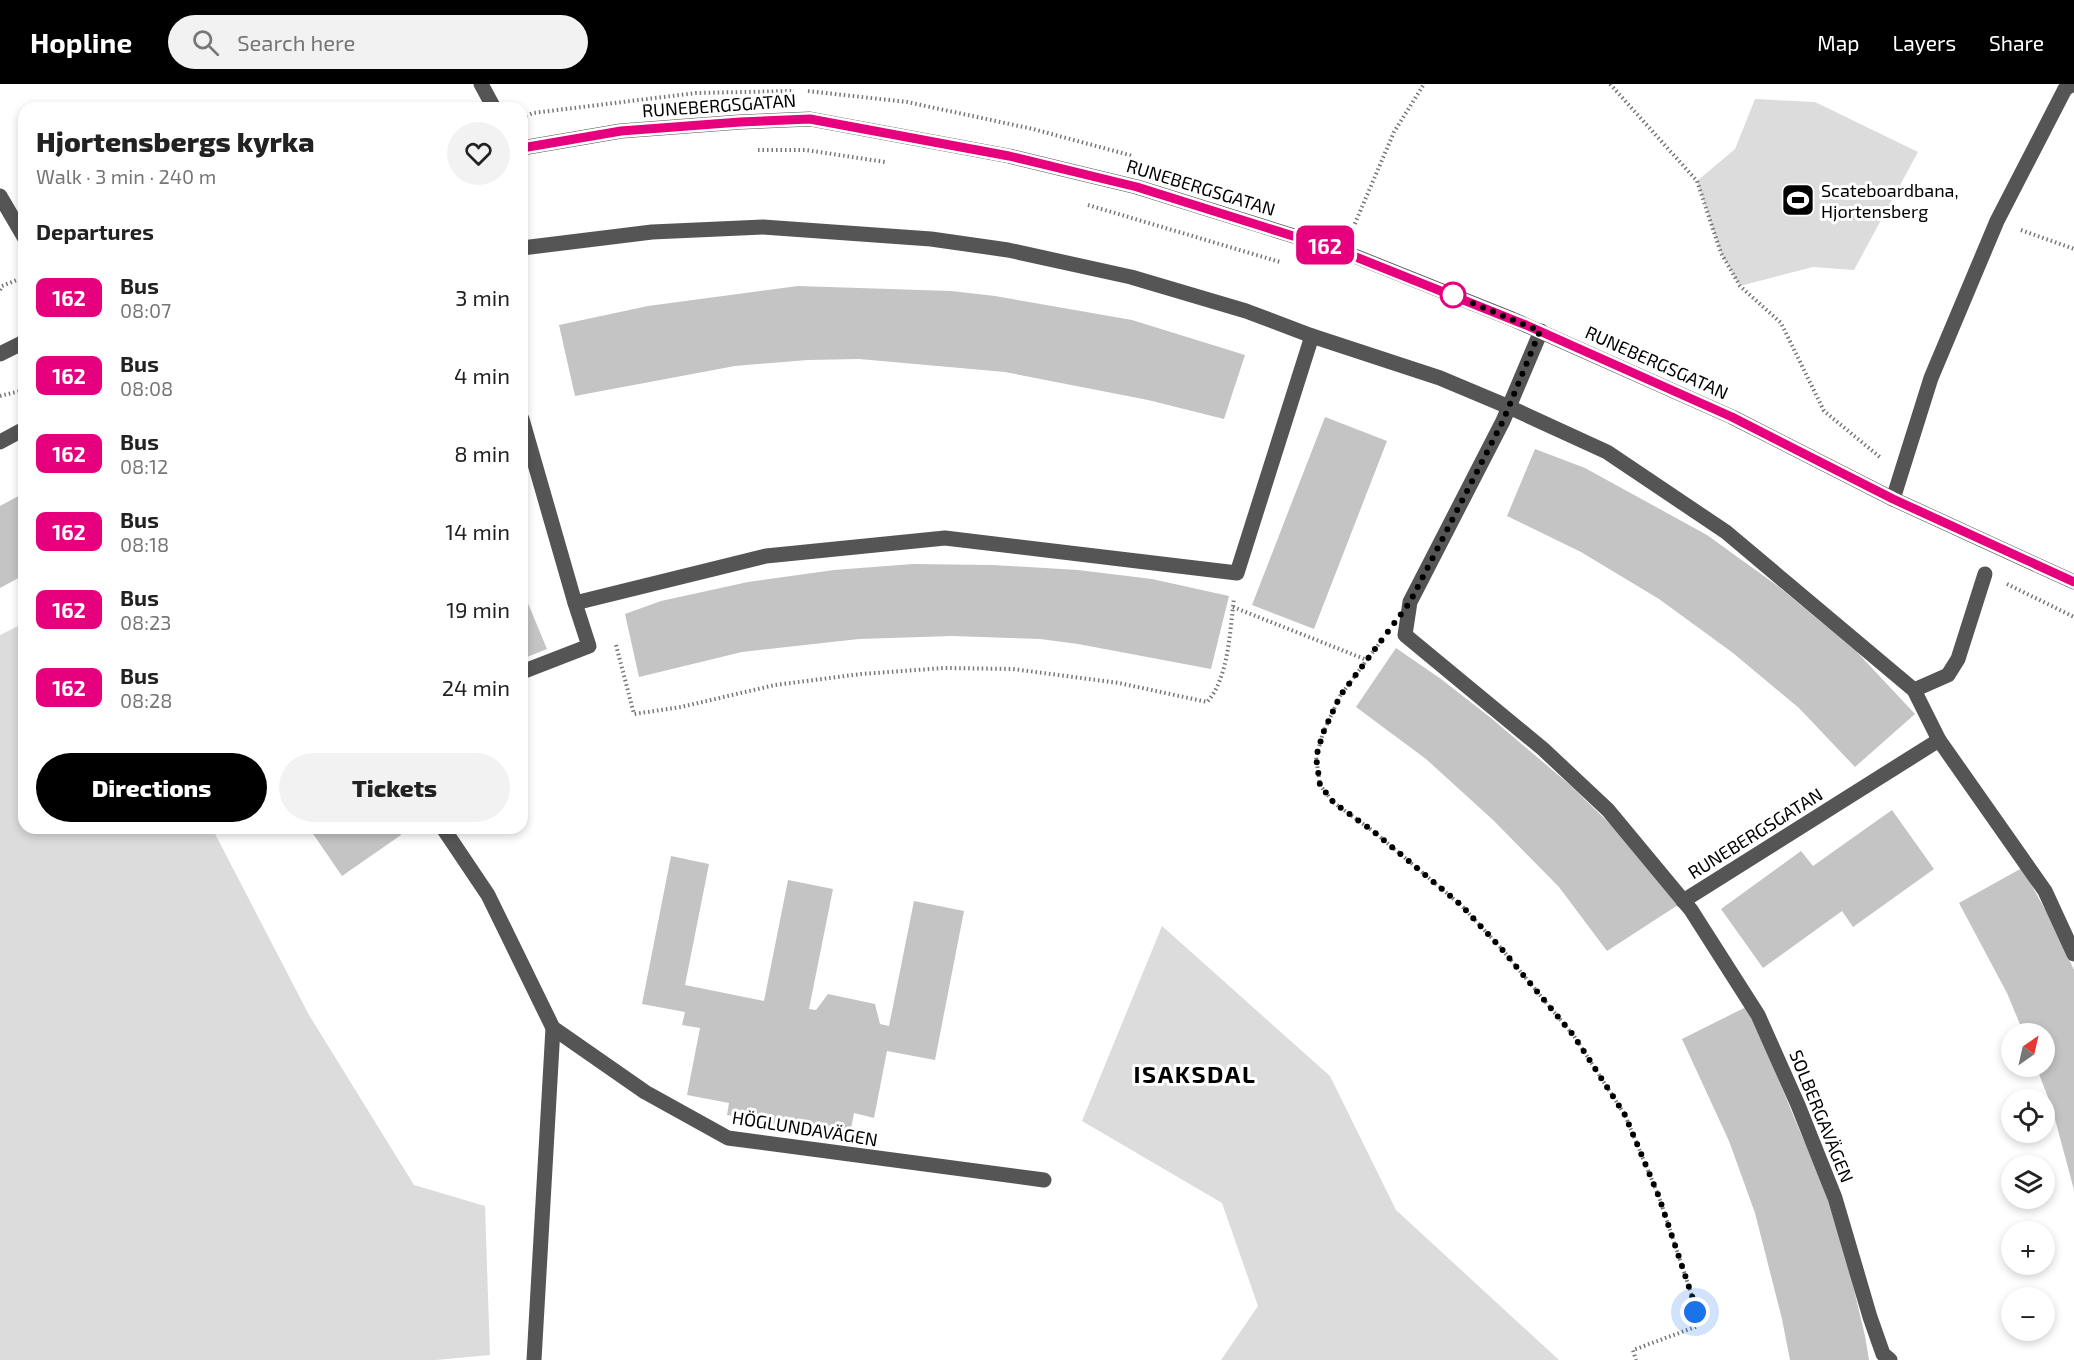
<!DOCTYPE html>
<html lang="en">
<head>
<meta charset="utf-8">
<style>
	body { margin:0; font-family:"Exo 2",sans-serif; background:#f2f2f2; color:#222; height:100vh; display:flex; flex-direction:column; font-size:22px; white-space:nowrap }
	* { box-sizing:border-box; margin:0 }
	p { font-size:20px; color:#767676 }
	.icon { flex:none; width:33px; height:33px; fill:none; stroke:currentColor; stroke-width:2; stroke-linecap:round; stroke-linejoin:round }
	.map { position:relative; flex:1; overflow:hidden }
	.panel { position:absolute; left:18px; top:18px; width:510px; height:732px; display:flex; flex-direction:column; background:#fff; border-radius:18px; box-shadow:0 3px 9px #0003 }
	.panel>* { flex:none }
	.badge { padding:0 12px; border-radius:9px; font-size:21px; line-height:39px }
	.needle { width:39px; rotate:34deg }
	.controls { position:absolute; left:2001px; top:939px; display:grid; gap:12px }
	.controls a { display:grid; place-items:center; width:54px; height:54px; border-radius:50%; background:#fff; box-shadow:0 3px 9px #0003; font-size:30px }
	.you { position:absolute; width:30px; height:30px; margin:-15px; border:4px solid #fff; border-radius:50%; background:#1a73e8; box-shadow:0 0 0 9px #1a73e833 }
	.map>.badge { position:absolute; translate:-50% -50%; box-shadow:0 0 0 3px #fff }
	h2 { padding:0 18px; font-size:22px; line-height:54px }
	.round { display:grid; place-items:center; flex:none; width:63px; height:63px; border-radius:32px; background:#f2f2f2 }
	.overview { display:flex; align-items:center; justify-content:space-between; height:102px; padding:0 18px }
	h1 { font-size:28px; font-weight:800; line-height:45px }
	.button { display:flex; gap:12px; margin-top:auto; padding:12px 18px }
	.button a { flex:1; height:69px; border-radius:36px; background:#000; color:#fff; font-size:24px; font-weight:800; line-height:69px; text-align:center }
	.button a+a { background:#f2f2f2; color:#222 }
	ul { padding:0; list-style:none }
	li { display:flex; align-items:center; gap:18px; height:78px; padding:0 18px }
	li div { flex:1 }
	li b { display:block; font-size:22px }
	li em { font-style:normal }
	li .badge { min-width:66px; font-weight:700; text-align:center }
	header { display:flex; align-items:center; gap:36px; box-sizing:border-box; height:84px; padding:0 30px; background:#000; color:#fff }
	header strong { font-size:28px }
	nav { display:flex; gap:33px; margin-inline-start:auto; font-size:21px }
	.search { width:420px; height:54px; background:#f2f2f2; display:flex; align-items:center; gap:15px; box-sizing:border-box; padding:0 21px; border-radius:33px; color:#767676; font-size:22px }
	.map>svg:first-child { display:block }
</style>
</head>
<body>
<header>
<strong>Hopline</strong>
<div class="search"><svg class="icon" aria-label="search" viewBox="0 0 24 24"><circle cx="10" cy="10" r="6"/><path d="M15 15l6 6"/></svg>Search here</div>
<nav><a>Map</a><a>Layers</a><a>Share</a></nav>
</header>
<div class="map">
<svg width="2074" height="1276" viewBox="0 0 2074 1276">
	<rect width="100%" height="100%" fill="#fff"/>
	<g fill="#dcdcdc">
		<polygon points="1755,15 1815,18 1918,68 1854,186 1813,183 1740,202 1721,169 1697,97 1735,65"/>
		<polygon points="24,539 24,744 212,744 309,931 414,1101 485,1122 490,1271 436,1276 0,1276 0,551"/>
		<polygon points="1162,842 1330,992 1396,1126 1559,1276 1221,1276 1258,1222 1222,1119 1082,1037"/>
	</g>
	<g fill="#c4c4c4">
		<polygon points="798,202 951,207 995,212 1132,236 1245,271 1224,335 1148,316 1005,288 859,275 808,276 735,282 575,312 559,241 648,222"/>
		<polygon points="1325,333 1387,357 1314,545 1252,521"/>
		<polygon points="1535,365 1585,384 1707,451 1779,503 1856,567 1915,630 1855,683 1799,624 1733,569 1659,515 1581,468 1507,432"/>
		<polygon points="24,409 24,491 0,504 0,422"/>
		<polygon points="913,480 993,481 1078,486 1152,495 1229,512 1211,585 1078,560 1040,555 952,552 859,555 742,568 639,593 625,530 661,517 748,498 834,486"/>
		<polygon points="522,505 547,565 522,575"/>
		<polygon points="1396,564 1441,595 1491,634 1570,701 1642,771 1678,821 1607,867 1559,803 1493,736 1426,675 1356,623"/>
		<polygon points="1892,726 1934,785 1853,843 1842,827 1763,884 1721,825 1801,767 1813,782"/>
		<polygon points="309,744 396,744 401,751 342,792"/>
		<polygon points="671,772 709,780 685,901 764,917 788,796 833,805 809,925 816,926 828,910 875,920 880,940 889,942 914,817 964,827 935,976 887,967 874,1034 854,1029 849,1055 727,1031 729,1019 687,1011 700,944 682,941 685,928 642,920"/>
		<polygon points="2022,784 2051,836 2074,886 2074,1106 2052,1024 2036,982 2044,982 2044,950 2024,950 2007,909 1959,819"/>
		<polygon points="1748,922 1801,1050 1817,1083 1848,1180 1865,1252 1869,1276 1790,1276 1782,1235 1755,1129 1729,1057 1682,955"/>
	</g>
	<g fill="none" stroke-linecap="round" stroke-linejoin="round">
		<g stroke="#777" stroke-width="4" stroke-dasharray="1.5 3" stroke-linecap="butt">
			<polyline points="1610,0 1697,97 1721,169 1740,202 1781,239 1824,327 1881,374"/>
			<polyline points="808,7 907,18 1033,45 1133,72"/>
			<polyline points="522,34 533,29 696,9 792,7"/>
			<polyline points="758,66 806,66 885,78"/>
			<polyline points="1088,121 1280,178"/>
			<polyline points="1839,133 1882,135"/>
			<polyline points="1353,144 1394,48 1424,0"/>
			<polyline points="2021,146 2074,165"/>
			<polyline points="0,206 2,202 24,193"/>
			<polyline points="0,312 24,306"/>
			<polyline points="2007,500 2074,533"/>
			<polyline points="1233,523 1367,576"/>
			<polyline points="1381,557 1340,612 1323,649 1316,673 1320,701 1334,719 1373,747 1461,821 1500,863 1574,952 1625,1031 1659,1113 1693,1215 1698,1242 1633,1266 1636,1276"/>
			<path d="M616 561 634 630 681 623 775 601 861 590 944 584 1013 585 1119 599 1207 618C1229 594 1230 545 1234 514"/>
		</g>
		<g stroke="#555" stroke-width="15">
			<polyline points="481,0 494,24"/>
			<polyline points="522,64 621,47 740,38 810,35 1009,72 1137,103 1342,167 1512,235 1732,333 1893,415 2074,498"/>
			<polyline points="0,112 24,153"/>
			<polyline points="522,164 652,148 763,143 931,155 1008,166 1131,193 1246,227 1312,252 1440,294 1509,323 1607,368 1726,448 1914,606 1939,656 2045,807 2074,870"/>
			<polyline points="1541,247 1503,337 1410,518 1405,551 1543,665 1608,726 1691,826 1758,931 1798,1021 1835,1114 1870,1233 1883,1270 1890,1276"/>
			<polyline points="0,270 24,258"/>
			<polyline points="522,335 575,519 766,472 945,454 1237,489 1312,252"/>
			<polyline points="0,358 24,345"/>
			<polyline points="1893,415 1931,294 1997,137 2065,5 2073,0"/>
			<polyline points="522,588 589,562 575,519"/>
			<polyline points="1914,606 1948,591 1958,575 1985,490"/>
			<polyline points="443,744 488,811 553,944 645,1008 728,1054 1044,1096"/>
			<polyline points="1683,817 1939,656"/>
			<polyline points="534,1276 553,944"/>
		</g>
	</g>
	<g fill="none" stroke-linecap="round" stroke-linejoin="round">
		<g stroke="#fff" stroke-width="14">
			<polyline id="line" points="522,64 621,47 740,38 810,35 1009,72 1137,103 1341,167 1526,241 1732,333 1893,415 2074,498"/>
		</g>
		<use href="#line" stroke="#e6007e" stroke-width="9"/>
		<polyline stroke="#000" stroke-width="6" stroke-dasharray="0 10.8" points="1453,211 1448,209 1540,247 1503,337 1410,518 1340,612 1323,649 1316,673 1320,701 1334,719 1373,747 1461,821 1500,863 1574,952 1625,1031 1659,1113 1693,1215 1695,1228"/>
	</g>
	<defs>
		<g id="stadium-square" transform="scale(1.725)"><rect x="-9" y="-9" width="18" height="18" rx="4" fill="#000" stroke="#fff"/><path d="M0-5a6.5 5 0 1 0 0 10a6.5 5 0 1 0 0-10ZM-3.5-1.8h7v3.6h-7Z" fill="#fff"/></g>
	</defs>
	<g fill-rule="evenodd">
		<use href="#stadium-square" x="1798" y="116"/>
	</g>
	<circle fill="#fff" stroke="#e6007e" stroke-width="3" cx="1453" cy="211" r="12"/>
	<g text-anchor="middle" dominant-baseline="central" stroke-width="6" stroke-linejoin="round" paint-order="stroke">
		<g font-size="18" fill="#000" stroke="#fff">
			<text transform="translate(719 21) rotate(-4)">RUNEBERGSGATAN</text>
			<text transform="translate(1201 103) rotate(17)">RUNEBERGSGATAN</text>
			<text transform="translate(1657 278) rotate(24)">RUNEBERGSGATAN</text>
			<text transform="translate(1755 749) rotate(-32)">RUNEBERGSGATAN</text>
			<text transform="translate(1822 1032) rotate(68)">SOLBERGAVÄGEN</text>
			<text transform="translate(805 1044) rotate(9)">HÖGLUNDAVÄGEN</text>
		</g>
		<g font-size="18" fill="#000" stroke="#fff" text-anchor="start">
			<text x="1821" y="106">Scateboardbana,<tspan x="1821" dy="21">Hjortensberg</tspan></text>
		</g>
		<g font-size="24" font-weight="bold" letter-spacing="1.5" fill="#000" stroke="#fff">
			<text x="1195" y="989">ISAKSDAL</text>
		</g>
	</g>
</svg>
<div class="controls">
<a><svg class="needle" viewBox="-14 -14 28 28"><path d="M0-13l5 13h-10z" fill="#e53935"/><path d="M0 13l5-13h-10z" fill="#767676"/></svg></a>
<a><svg class="icon" aria-label="locate" viewBox="0 0 24 24"><circle cx="12" cy="12" r="6"/><path d="M12 2v4M12 18v4M2 12h4M18 12h4"/></svg></a>
<a><svg class="icon" aria-label="layers" viewBox="0 0 24 24"><path d="M12 4l9 5-9 5-9-5zM3 14l9 5 9-5"/></svg></a>
<a>+</a>
<a>−</a>
</div>
<div class="you" style="left:1695px;top:1228px"></div>
<b class="badge" style="left:1325px;top:161px;background:#e6007e;color:#fff">162</b>
<section class="panel">
<div class="overview"><div><h1>Hjortensbergs kyrka</h1><p>Walk · 3 min · 240 m</p></div><a class="round"><svg class="icon" aria-label="heart" viewBox="0 0 24 24"><path d="M12 20l-8-8c-3-5 5-10 8-4 3-6 11-1 8 4z"/></svg></a></div>
<h2>Departures</h2>
<ul>
<li><span class="badge" style="background:#e6007e;color:#fff">162</span><div><b>Bus</b><p>08:07</p></div><em>3 min</em></li>
<li><span class="badge" style="background:#e6007e;color:#fff">162</span><div><b>Bus</b><p>08:08</p></div><em>4 min</em></li>
<li><span class="badge" style="background:#e6007e;color:#fff">162</span><div><b>Bus</b><p>08:12</p></div><em>8 min</em></li>
<li><span class="badge" style="background:#e6007e;color:#fff">162</span><div><b>Bus</b><p>08:18</p></div><em>14 min</em></li>
<li><span class="badge" style="background:#e6007e;color:#fff">162</span><div><b>Bus</b><p>08:23</p></div><em>19 min</em></li>
<li><span class="badge" style="background:#e6007e;color:#fff">162</span><div><b>Bus</b><p>08:28</p></div><em>24 min</em></li>
</ul>
<div class="button"><a>Directions</a><a>Tickets</a></div>
</section>
</div>
</body>
</html>
